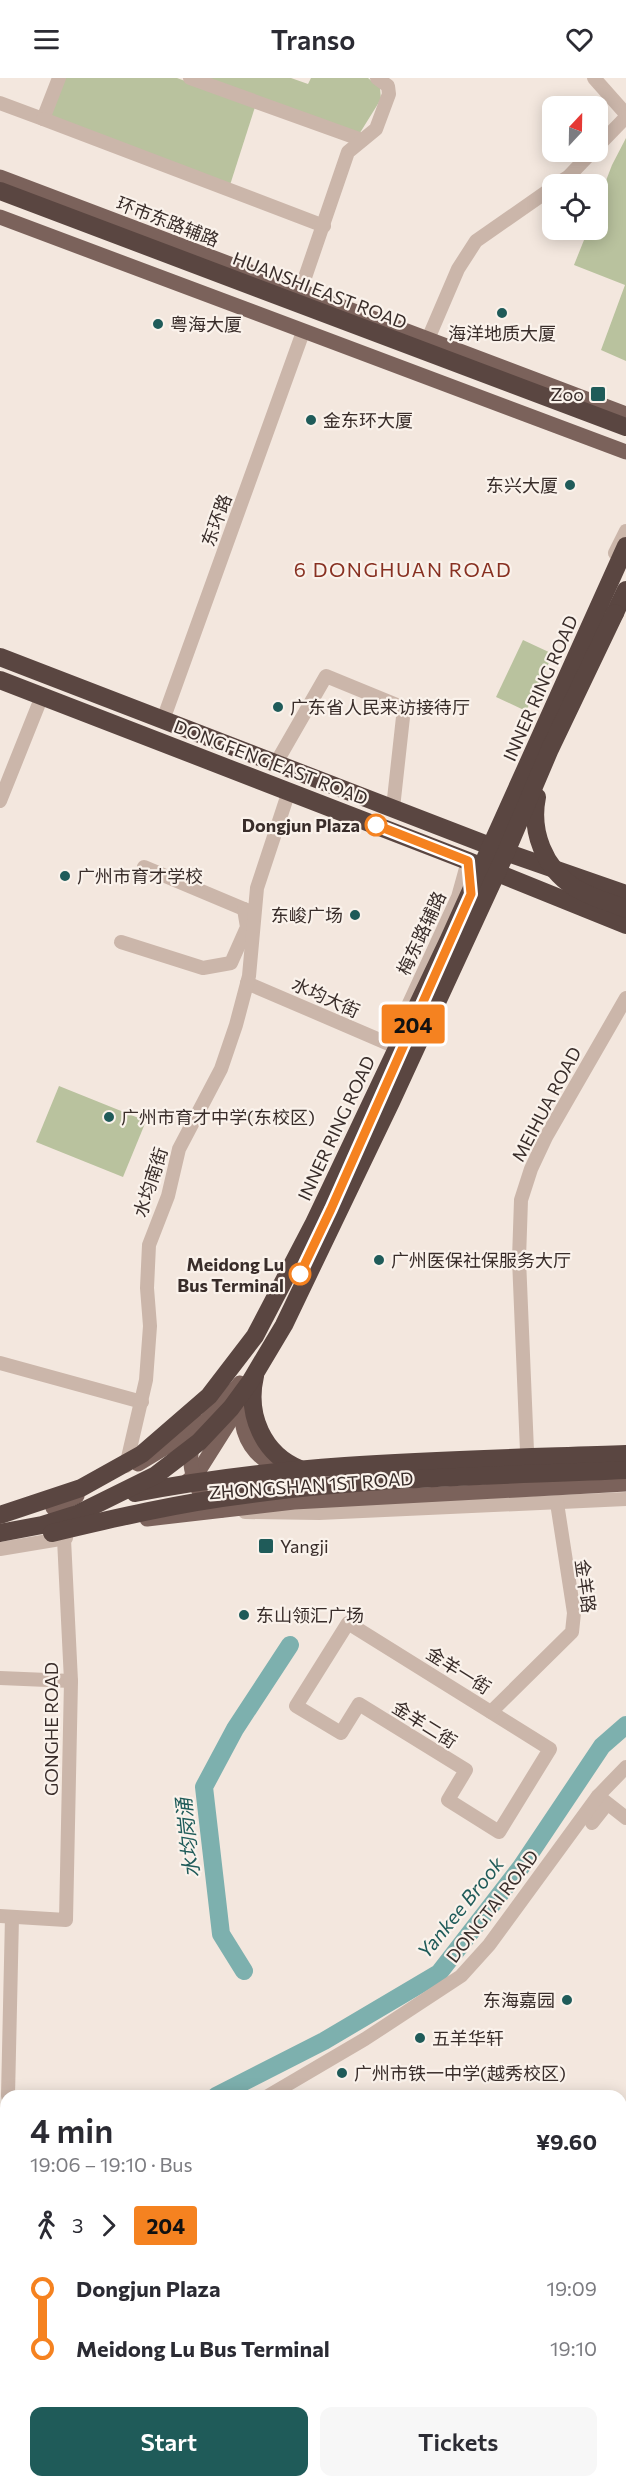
<!DOCTYPE html>
<html lang="en">
<head>
<meta charset="utf-8">
<style>
	body { margin:0; font-family:Commissioner,"Noto Sans SC",sans-serif; background:#f7f7f7; color:#2b2b33; height:100vh; display:flex; flex-direction:column; font-size:22px; white-space:nowrap }
	* { box-sizing:border-box; margin:0 }
	p { font-size:20px; color:#7c7c81 }
	.icon { flex:none; width:33px; height:33px; fill:none; stroke:currentColor; stroke-width:2; stroke-linecap:round; stroke-linejoin:round }
	.map { position:relative; flex:1; overflow:hidden }
	.side { position:absolute; left:0px; top:2012px; width:627px; height:398px; display:flex; flex-direction:column; background:#fff; border-radius:18px 18px 0 0; box-shadow:0 3px 15px #0003 }
	.side>* { flex:none }
	.badge { padding:0 12px; border-radius:4px; font-size:21px; line-height:39px }
	.needle { width:39px; rotate:22deg }
	.fabs { position:absolute; left:542px; top:18px; display:grid; gap:12px }
	.fabs a { display:grid; place-items:center; width:66px; height:66px; border-radius:12px; background:#fff; box-shadow:0 3px 15px #0003; font-size:30px }
	.map>.badge { position:absolute; translate:-50% -50%; box-shadow:0 0 0 3px #fff }
	.legs { display:flex; align-items:center; gap:9px; height:66px; padding:0 30px; font-size:20px }
	.legs p { margin-inline-start:auto }
	.headline { display:flex; align-items:center; justify-content:space-between; height:102px; padding:0 30px }
	h1 { font-size:33px; font-weight:600; line-height:45px }
	.primary-button { display:flex; gap:12px; margin-top:auto; padding:12px 30px }
	.primary-button a { flex:1; height:69px; border-radius:12px; background:#1f5b59; color:#fff; font-size:24px; font-weight:600; line-height:69px; text-align:center }
	.primary-button a+a { background:#f7f7f7; color:#2b2b33 }
	ul { padding:0 30px; list-style:none }
	li { display:flex; align-items:center; gap:21px; height:60px; font-size:22px }
	li i { display:grid; place-items:center; width:9px; height:100%; margin:0 8px; background:currentColor }
	li i::after { content:''; width:15px; height:15px; margin:-8px; border:4px solid; border-radius:50%; background:#fff }
	li p { margin-inline-start:auto }
	li:first-child i { background:linear-gradient(#0000 50%,currentColor 0) }
	li:last-child i { background:linear-gradient(currentColor 50%,#0000 0) }
	header { display:flex; justify-content:space-between; align-items:center; height:78px; padding:0 30px; background:#fff; font-size:27px; font-weight:600 }
	.map>svg:first-child { display:block }
</style>
</head>
<body>
<header><svg class="icon" aria-label="menu" viewBox="0 0 24 24"><path d="M4 6h16M4 12h16M4 18h16"/></svg>Transo<svg class="icon" aria-label="heart" viewBox="0 0 24 24"><path d="M12 20l-8-8c-3-5 5-10 8-4 3-6 11-1 8 4z"/></svg></header>
<div class="map">
<svg width="626" height="2408" viewBox="0 0 626 2408">
	<rect width="100%" height="100%" fill="#f3e7de"/>
	<g fill="#b9c29e">
		<polygon points="64,0 177,0 255,29 230,107 49,40"/>
		<polygon points="199,0 291,0 308,6 311,0 368,0 380,10 381,21 358,58"/>
		<polygon points="626,60 626,283 601,272 625,207 574,187 588,152 597,152 597,126 612,87"/>
		<polygon points="523,562 553,576 526,633 496,619"/>
		<polygon points="59,1008 146,1043 123,1099 36,1064"/>
	</g>
	<g fill="none" stroke-linecap="round" stroke-linejoin="round">
		<g stroke="#7db0ae" stroke-width="18">
			<polyline points="244,1893 221,1856 204,1709 235,1651 290,1567"/>
			<polyline points="216,2018 324,1963 439,1895 521,1789 602,1668 626,1647"/>
			<polyline points="0,2364 6,2362"/>
			<polyline points="168,2403 174,2403"/>
		</g>
		<g stroke="#cbb6aa" stroke-width="14">
			<polyline points="190,0 362,62"/>
			<polyline points="594,0 626,36"/>
			<polyline points="0,25 43,41 59,0"/>
			<polyline points="43,41 324,148"/>
			<polyline points="597,69 626,39"/>
			<polyline points="557,106 568,99 592,74"/>
			<polyline points="300,214 348,74 376,51 389,16 388,8 377,0"/>
			<polyline points="428,261 458,191 476,163 552,110"/>
			<polyline points="615,475 626,453"/>
			<polyline points="163,642 303,254"/>
			<polyline points="276,685 326,598 404,630 393,730"/>
			<polyline points="0,723 42,618"/>
			<polyline points="144,789 251,834"/>
			<polyline points="121,864 203,890 231,885 247,849 244,831"/>
			<polyline points="247,905 389,966"/>
			<polyline points="407,930 458,819 468,783"/>
			<polyline points="0,1285 142,1324"/>
			<polyline points="527,1373 519,1181 521,1122 531,1091 546,1059 626,920"/>
			<polyline points="126,1388 146,1302 150,1248 147,1210 149,1167 168,1118 179,1071 221,991 236,947 249,898 257,810 289,713"/>
			<polyline points="245,1434 319,1435 626,1421"/>
			<polyline points="0,1471 66,1460"/>
			<polygon points="348,1545 550,1671 499,1754 448,1722 466,1692 359,1626 341,1655 296,1628"/>
			<polyline points="0,1600 71,1603"/>
			<polyline points="491,1634 572,1554 574,1535 557,1425"/>
			<polyline points="598,1718 626,1740"/>
			<polyline points="592,1745 607,1726"/>
			<polyline points="0,1838 66,1842 71,1603 64,1461"/>
			<polyline points="8,2018 12,1839"/>
			<polyline points="268,2018 365,1961 461,1898 489,1867 598,1718 626,1689"/>
			<polyline points="0,2379 6,2379"/>
			<polyline points="110,2403 124,2408"/>
			<polyline points="219,2408 224,2403"/>
		</g>
		<g stroke="#7b625b" stroke-width="15">
			<polyline points="0,99 626,336"/>
			<polyline points="0,139 626,374"/>
			<path d="M243 1325C237 1359 256 1382 286 1394"/>
			<polyline points="138,1386 176,1363 200,1344"/>
			<polyline points="184,1406 198,1394 239,1329"/>
			<polyline points="222,1410 311,1401"/>
			<polyline points="53,1430 77,1418"/>
			<path d="M222 1432C207 1425 200 1419 195 1403 178 1357 214 1337 240 1305"/>
			<polyline points="147,1441 294,1424 626,1406"/>
		</g>
		<g stroke="#5a4641" stroke-width="18">
			<polyline points="0,113 626,349"/>
			<polyline points="615,535 626,512"/>
			<polyline points="0,579 511,776 626,816"/>
			<polyline points="0,602 468,783 626,847"/>
		</g>
		<g stroke="#5a4641" stroke-width="18">
			<path d="M537 719C530 753 544 790 574 809 589 819 609 824 626 831"/>
			<path d="M255 1298C246 1337 263 1376 300 1391"/>
			<path d="M135 1415C296 1383 462 1382 626 1376"/>
			<polyline points="0,1437 81,1410 142,1376 209,1318 255,1258 313,1147 449,861 626,468"/>
			<polyline points="0,1455 42,1447 77,1436 156,1397 199,1364 231,1330 250,1304 284,1247 391,1024 504,779 550,671 615,535"/>
			<path d="M52 1455C115 1440 179 1425 244 1417 370 1399 499 1398 626 1392"/>
		</g>
	</g>
	<g fill="none" stroke-linecap="round" stroke-linejoin="round">
		<g stroke="#fff" stroke-width="14">
			<polyline id="line-1" points="300,1196 331,1131 471,816 468,783 376,747"/>
		</g>
		<use href="#line-1" stroke="#f58220" stroke-width="9"/>
	</g>
	<g fill="#1f5b59" stroke="#faf2eb" stroke-width="2">
		<circle cx="502" cy="235" r="6"/>
		<circle cx="158" cy="246" r="6"/>
		<rect x="590" y="308" width="16" height="16" rx="3"/>
		<circle cx="311" cy="342" r="6"/>
		<circle cx="570" cy="407" r="6"/>
		<circle cx="278" cy="629" r="6"/>
		<circle cx="65" cy="798" r="6"/>
		<circle cx="355" cy="837" r="6"/>
		<circle cx="109" cy="1039" r="6"/>
		<circle cx="379" cy="1182" r="6"/>
		<rect x="258" y="1460" width="16" height="16" rx="3"/>
		<circle cx="244" cy="1537" r="6"/>
		<circle cx="567" cy="1922" r="6"/>
		<circle cx="420" cy="1960" r="6"/>
		<circle cx="342" cy="1995" r="6"/>
	</g>
	<g fill="#fff" stroke="#f58220" stroke-width="3">
		<circle cx="376" cy="747" r="10"/>
		<circle cx="300" cy="1196" r="10"/>
	</g>
	<g text-anchor="middle" dominant-baseline="central" stroke-width="4.5" stroke-linejoin="round" paint-order="stroke">
		<g font-size="18" fill="#392d2a" stroke="#faf2eb">
			<text transform="translate(168 143) rotate(21)">环市东路辅路</text>
			<text transform="translate(320 212) rotate(21)">HUANSHI EAST ROAD</text>
			<text transform="translate(216 442) rotate(-70)">东环路</text>
			<text transform="translate(540 610) rotate(-66)">INNER RING ROAD</text>
			<text transform="translate(271 684) rotate(21)">DONGFENG EAST ROAD</text>
			<text transform="translate(421 855) rotate(-65)">梅东路辅路</text>
			<text transform="translate(326 919) rotate(24)">水均大街</text>
			<text transform="translate(546 1026) rotate(-62)">MEIHUA ROAD</text>
			<text transform="translate(336 1050) rotate(-65)">INNER RING ROAD</text>
			<text transform="translate(150 1104) rotate(-72)">水均南街</text>
			<text transform="translate(311 1407) rotate(-4)">ZHONGSHAN 1ST ROAD</text>
			<text transform="translate(586 1508) rotate(82)">金羊路</text>
			<text transform="translate(459 1592) rotate(32)">金羊一街</text>
			<text transform="translate(425 1646) rotate(32)">金羊二街</text>
			<text transform="translate(51 1651) rotate(-90)">GONGHE ROAD</text>
			<text transform="translate(492 1828) rotate(-52)">DONGTAI ROAD</text>
		</g>
		<g font-size="18" fill="#392d2a" stroke="#faf2eb" text-anchor="start">
			<text x="170" y="246">粤海大厦</text>
			<text x="502" y="255" text-anchor="middle">海洋地质大厦</text>
			<text x="584" y="316" text-anchor="end">Zoo</text>
			<text x="323" y="342">金东环大厦</text>
			<text x="558" y="407" text-anchor="end">东兴大厦</text>
			<text x="290" y="629">广东省人民来访接待厅</text>
			<text x="77" y="798">广州市育才学校</text>
			<text x="343" y="837" text-anchor="end">东峻广场</text>
			<text x="121" y="1039">广州市育才中学(东校区)</text>
			<text x="391" y="1182">广州医保社保服务大厅</text>
			<text x="280" y="1468">Yangji</text>
			<text x="256" y="1537">东山领汇广场</text>
			<text x="555" y="1922" text-anchor="end">东海嘉园</text>
			<text x="432" y="1960">五羊华轩</text>
			<text x="354" y="1995">广州市铁一中学(越秀校区)</text>
		</g>
		<g font-size="18" font-weight="bold" fill="#392d2a" stroke="#faf2eb" text-anchor="end">
			<text x="360" y="747">Dongjun Plaza</text>
			<text x="284" y="1186">Meidong Lu<tspan x="284" dy="21">Bus Terminal</tspan></text>
		</g>
		<g font-size="20" letter-spacing="1.5" fill="#883122" stroke="#faf2eb">
			<text x="403" y="491">6 DONGHUAN ROAD</text>
		</g>
		<g font-size="20" font-style="italic" fill="#1f5b59" stroke="#faf2eb">
			<text transform="translate(187 1760) rotate(-96)">水均岗涌</text>
			<text transform="translate(460 1829) rotate(-51)">Yankee Brook</text>
		</g>
	</g>
</svg>
<div class="fabs">
<a><svg class="needle" viewBox="-14 -14 28 28"><path d="M0-13l5 13h-10z" fill="#e53935"/><path d="M0 13l5-13h-10z" fill="#7c7c81"/></svg></a>
<a><svg class="icon" aria-label="locate" viewBox="0 0 24 24"><circle cx="12" cy="12" r="6"/><path d="M12 2v4M12 18v4M2 12h4M18 12h4"/></svg></a>
</div>
<b class="badge" style="left:413px;top:946px;background:#f58220;color:#111">204</b>
<section class="side">
<div class="headline"><div><h1>4 min</h1><p>19:06 – 19:10 · Bus</p></div><b>¥9.60</b></div>
<div class="legs"><svg class="icon" aria-label="walk" viewBox="0 0 24 24"><circle cx="13" cy="4" r="2"/><path d="M13 8l-2 6 4 7M11 14l-3 7M7 12l3-4h3l4 4"/></svg>3<svg class="icon" aria-label="forward" viewBox="0 0 24 24"><path d="M9 5l7 7-7 7"/></svg><b class="badge" style="background:#f58220;color:#111">204</b></div>
<ul>
<li><i style="color:#f58220"></i><b>Dongjun Plaza</b><p>19:09</p></li>
<li><i style="color:#f58220"></i><b>Meidong Lu Bus Terminal</b><p>19:10</p></li>
</ul>
<div class="primary-button"><a>Start</a><a>Tickets</a></div>
</section>
</div>
</body>
</html>
